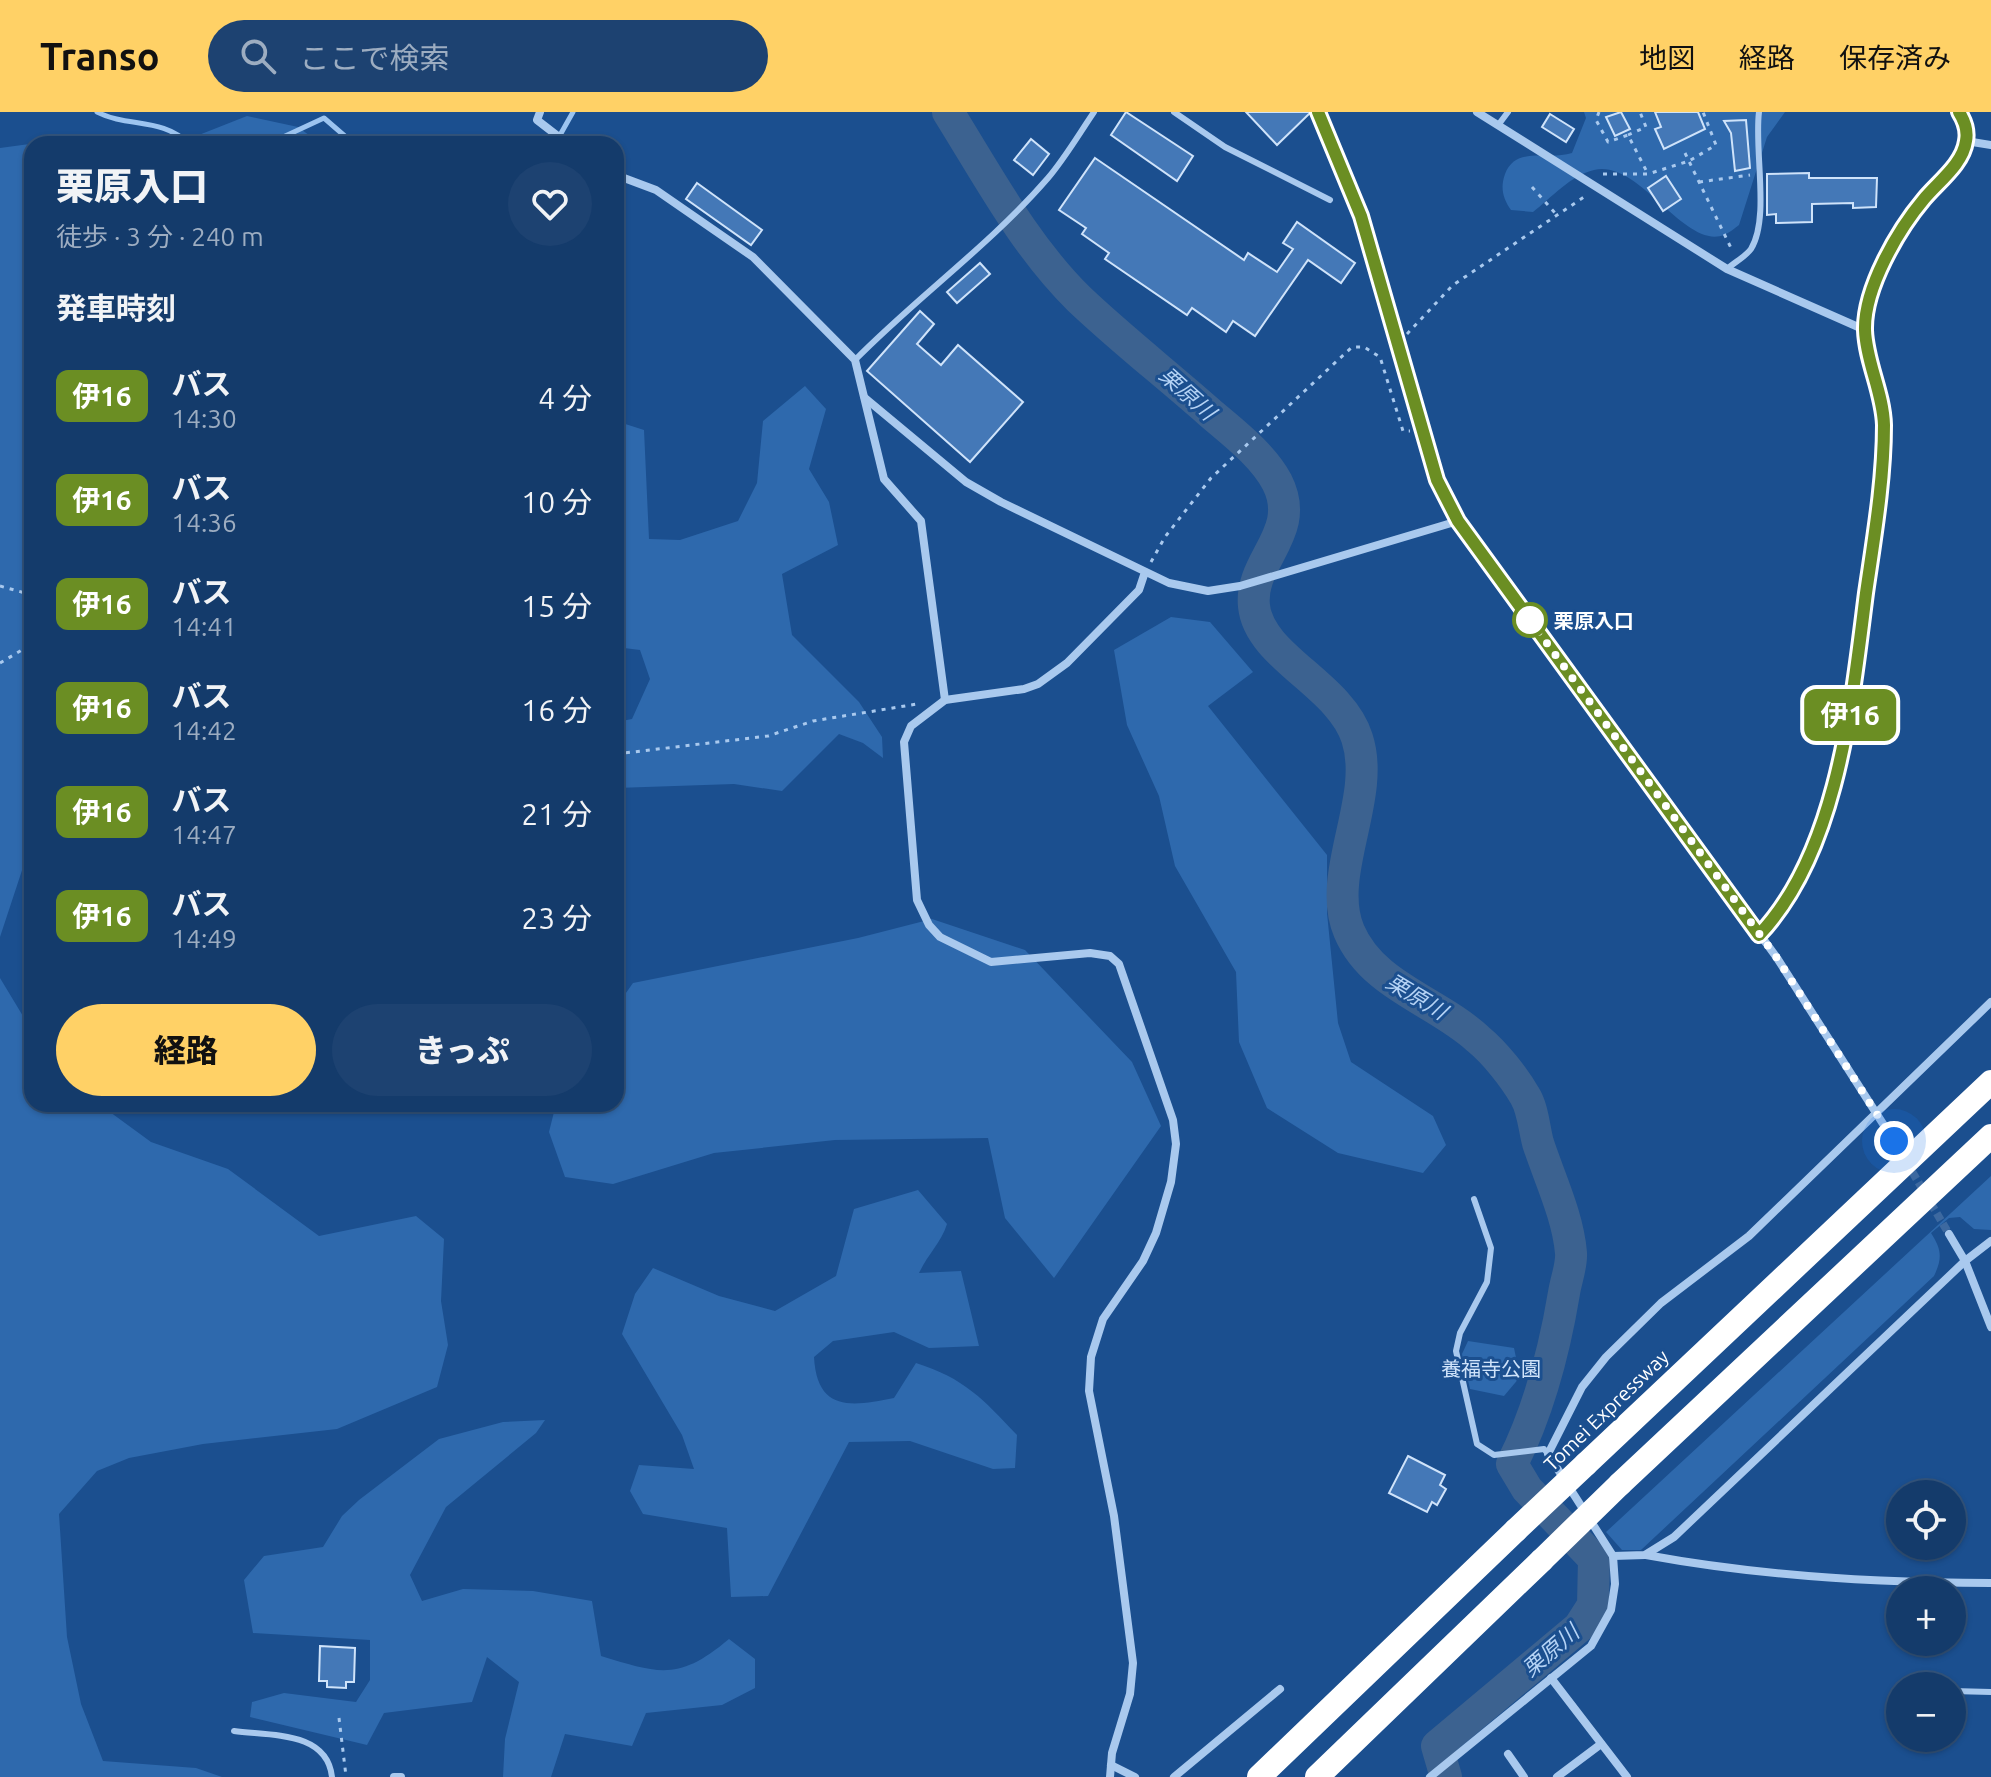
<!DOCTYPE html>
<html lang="ja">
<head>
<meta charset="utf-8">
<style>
	body { margin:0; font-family:Ubuntu,"Noto Sans JP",sans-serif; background:#1d4271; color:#f1f3f6; height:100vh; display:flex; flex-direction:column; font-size:30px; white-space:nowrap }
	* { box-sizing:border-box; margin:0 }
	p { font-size:26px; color:#9dadc1 }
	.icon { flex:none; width:44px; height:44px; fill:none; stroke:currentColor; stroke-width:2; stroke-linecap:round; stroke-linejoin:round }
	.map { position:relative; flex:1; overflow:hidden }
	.panel { position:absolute; left:24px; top:24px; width:600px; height:976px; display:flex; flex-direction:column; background:#143b6b; border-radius:24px; box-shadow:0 2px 6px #0004,0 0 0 2px #33557e }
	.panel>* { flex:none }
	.badge { padding:0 16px; border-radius:12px; font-size:28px; line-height:52px }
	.buttons { position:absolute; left:1886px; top:1368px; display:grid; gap:16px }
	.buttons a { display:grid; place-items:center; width:80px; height:80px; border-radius:50%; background:#143b6b; box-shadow:0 2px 6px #0004,0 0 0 2px #33557e; font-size:40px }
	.you { position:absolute; width:40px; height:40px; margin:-20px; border:6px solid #fff; border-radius:50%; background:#1a73e8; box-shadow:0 0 0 12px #1a73e833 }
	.map>.badge { position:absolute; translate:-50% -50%; box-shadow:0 0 0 4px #fff }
	h2 { padding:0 32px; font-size:30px; line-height:72px }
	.round { display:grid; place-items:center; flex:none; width:84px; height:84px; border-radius:42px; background:#1d4271 }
	.head { display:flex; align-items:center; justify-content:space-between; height:136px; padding:0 32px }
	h1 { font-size:38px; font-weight:800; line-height:60px }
	.primary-button { display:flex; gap:16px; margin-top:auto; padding:16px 32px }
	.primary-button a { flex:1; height:92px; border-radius:48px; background:#ffd166; color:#111; font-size:32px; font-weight:800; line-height:92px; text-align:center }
	.primary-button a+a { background:#1d4271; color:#f1f3f6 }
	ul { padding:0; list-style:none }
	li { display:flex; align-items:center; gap:24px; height:104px; padding:0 32px }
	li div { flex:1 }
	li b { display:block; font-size:30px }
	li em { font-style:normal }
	li .badge { min-width:88px; font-weight:700; text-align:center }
	header { display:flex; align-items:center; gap:48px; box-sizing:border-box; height:112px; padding:0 40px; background:#ffd166; color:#111 }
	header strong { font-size:38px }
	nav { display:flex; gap:44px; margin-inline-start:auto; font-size:28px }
	.search { width:560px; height:72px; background:#1d4271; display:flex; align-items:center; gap:20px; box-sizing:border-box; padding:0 28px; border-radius:44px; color:#9dadc1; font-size:30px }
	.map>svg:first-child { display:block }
</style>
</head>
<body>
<header>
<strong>Transo</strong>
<div class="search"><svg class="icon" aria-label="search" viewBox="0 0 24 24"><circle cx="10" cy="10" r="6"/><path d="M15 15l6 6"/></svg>ここで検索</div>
<nav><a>地図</a><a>経路</a><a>保存済み</a></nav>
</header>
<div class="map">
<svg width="1991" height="1665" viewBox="0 0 1991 1665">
	<rect width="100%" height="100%" fill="#1b4f8f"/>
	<g fill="#2e69ad">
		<path d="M1584 0H1785L1767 25 1739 113C1735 116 1729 121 1724 123 1684 138 1640 47 1594 58 1571 63 1551 86 1533 100L1511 98C1503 87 1500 76 1505 62 1516 33 1548 49 1572 41L1586 6Z"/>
		<polygon points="247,4 298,15 321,32 176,32"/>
		<polygon points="59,28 107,32 32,32 32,728 0,825 0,36"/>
		<polygon points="805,274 826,297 809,357 829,390 838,433 782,462 792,523 859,590 882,625 883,646 863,631 839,622 782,679 734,672 616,676 616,610 632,607 650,567 640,538 616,535 616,309 644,318 649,427 680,428 738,409 757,371 763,309"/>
		<polygon points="1171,505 1210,510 1253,560 1208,594 1327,743 1327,801 1338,911 1351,950 1433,1004 1446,1033 1423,1061 1338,1041 1267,996 1239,930 1236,860 1175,754 1159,684 1127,613 1114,538"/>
		<polygon points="932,807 1025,838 1132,950 1161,1014 1054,1166 1005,1106 988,1026 835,1028 714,1041 613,1072 565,1065 549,1020 556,992 616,992 616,895 633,871 858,826"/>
		<polygon points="0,866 32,919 32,992 99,992 151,1030 228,1057 319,1124 416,1104 444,1127 441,1189 448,1233 437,1275 337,1317 203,1332 129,1346 97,1359 59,1402 67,1525 81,1592 103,1649 196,1656 222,1665 0,1665"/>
		<path d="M1991 1064V1118L1974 1117 1960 1105 1949 1106 1931 1121C1941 1137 1943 1145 1934 1164L1641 1438H1622L1606 1420Z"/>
		<path d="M918 1078 947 1112C941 1131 928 1142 919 1161L961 1159 979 1234 929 1236 894 1220 833 1229 814 1245C817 1301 853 1294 894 1286L916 1251C964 1266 983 1287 1017 1323L1015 1356 993 1357 910 1329 849 1330 768 1484 731 1485 727 1416 643 1402 630 1379 639 1353 694 1357 682 1323 622 1222 635 1182 653 1156 719 1184 775 1199 836 1164 854 1097Z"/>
		<polygon points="1468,1229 1514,1236 1520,1265 1504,1284 1470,1277 1462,1242"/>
		<path d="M545 1308 536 1321 446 1395 410 1463 422 1489 463 1477 533 1479 592 1489 601 1544C660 1562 679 1569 729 1527L755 1547V1576L722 1593 646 1601 632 1634 565 1622 551 1665H503L505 1627 519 1570 487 1545 472 1590 384 1601 367 1633 250 1605 252 1590 284 1581 356 1590 370 1568V1528L253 1521 244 1468 264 1444 323 1435 342 1404 359 1388 439 1327 503 1310Z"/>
	</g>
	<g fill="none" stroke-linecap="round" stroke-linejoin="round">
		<g stroke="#9cc4f0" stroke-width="5">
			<path d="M97 0C128 16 162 5 189 32"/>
			<polyline points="268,32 324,6 354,32"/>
			<polyline points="555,32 573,0"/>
		</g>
		<path stroke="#3c6290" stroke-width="32" d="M948 0C988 64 1025 134 1079 187 1120 226 1166 262 1209 300 1232 320 1262 342 1277 370 1303 421 1249 448 1254 494 1259 545 1340 572 1357 626 1377 686 1325 762 1349 819 1372 874 1437 889 1478 927 1495 941 1514 965 1525 984 1533 997 1534 1016 1538 1031 1549 1065 1568 1104 1571 1141 1572 1153 1566 1168 1564 1181 1554 1241 1539 1298 1512 1352L1527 1377 1594 1447 1593 1493 1579 1515 1437 1634 1446 1665"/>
	</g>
	<g fill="#4478b7" stroke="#cfe3fa" stroke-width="2">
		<polygon points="1126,0 1193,44 1177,69 1111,23"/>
		<polygon points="1246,0 1311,0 1277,33"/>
		<polygon points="1621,0 1630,17 1615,24 1606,5"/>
		<polygon points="1655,0 1698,0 1705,17 1664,37 1655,17 1661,15"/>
		<polygon points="1550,2 1574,17 1566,30 1542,15"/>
		<polygon points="1746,8 1750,56 1735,59 1731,21 1724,9"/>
		<polygon points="1031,27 1049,42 1033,63 1014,48"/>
		<polygon points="1095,46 1244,148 1248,141 1277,160 1293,137 1283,131 1297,110 1355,151 1341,171 1308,148 1255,224 1233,209 1226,220 1192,196 1187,203 1105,147 1109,141 1082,122 1086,116 1059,98"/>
		<polygon points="1809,61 1809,66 1877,66 1876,95 1853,96 1853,91 1812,92 1812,110 1776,111 1776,102 1767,103 1767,62"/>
		<polygon points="1666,64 1681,87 1663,99 1648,76"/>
		<polygon points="697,71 762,118 751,133 686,87"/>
		<polygon points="980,151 990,162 957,191 947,180"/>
		<polygon points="920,199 934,212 917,232 941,253 958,233 1023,290 970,350 867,259"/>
		<polygon points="1408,1344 1445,1363 1440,1373 1446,1377 1437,1393 1432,1390 1427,1400 1389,1381"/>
		<polygon points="320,1534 355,1536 354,1570 346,1570 346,1576 327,1575 327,1569 319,1569"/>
	</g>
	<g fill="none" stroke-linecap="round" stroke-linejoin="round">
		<polyline stroke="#3d69a0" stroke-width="8" stroke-dasharray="8 4" stroke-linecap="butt" points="1894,1029 1949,1122"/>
		<g stroke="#a9c9ee" stroke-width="3" stroke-dasharray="4 6" stroke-linecap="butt">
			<polyline points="1599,0 1596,8 1608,30 1628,23 1648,62"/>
			<polyline points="1628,23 1646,15 1640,0"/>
			<polyline points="1685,41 1732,138"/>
			<polyline points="1603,62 1648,62 1689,49 1716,33 1703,0"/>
			<polyline points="1699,70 1750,63"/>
			<polyline points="1532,75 1556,102"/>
			<polyline points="1407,222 1453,173 1587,83"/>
			<polyline points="1151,450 1165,425 1211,366 1352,235 1364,235 1380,245 1403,319 1410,319"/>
			<polyline points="0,474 32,483"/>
			<polyline points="32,489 28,496 32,499"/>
			<polyline points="0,551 32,532"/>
			<polyline points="616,642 768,624 813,609 917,592"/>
			<polyline points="339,1606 346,1664"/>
		</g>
		<g stroke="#a9c9ee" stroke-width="6">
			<polyline points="1174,0 1225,35 1330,88"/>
			<polyline points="1499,12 1508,0"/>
			<path d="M1727 157C1735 150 1745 145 1751 137 1770 106 1754 38 1759 0"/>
			<path d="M855 248C917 185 990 133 1048 66 1065 46 1079 22 1094 0"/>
			<polyline points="1474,1087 1491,1136 1487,1170 1460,1221 1456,1239 1477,1332 1494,1343 1544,1337 1548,1342"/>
			<polyline points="1923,1569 1929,1574"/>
			<polyline points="1952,1579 1991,1580"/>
			<path d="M234 1619C271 1624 327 1619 332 1665"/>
		</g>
		<g stroke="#a9c9ee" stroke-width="8">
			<polyline points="540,0 537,8 568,32"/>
			<polyline points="1318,0 1361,104 1437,368 1458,409 1777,846 1894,1029"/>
			<polyline points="1477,0 1727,157 1865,218"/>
			<polyline points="1966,29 1991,33"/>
			<polyline points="616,63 656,78 753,145 855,248 884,367 921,409 945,588"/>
			<polyline points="865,286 966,370 1001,390 1169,471 1208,479 1240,474 1458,409"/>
			<path d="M1759 823C1838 740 1851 596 1865 488 1873 430 1884 371 1883 313 1883 280 1866 250 1865 218 1864 176 1898 118 1924 87 1938 70 1963 52 1966 29 1968 20 1964 8 1959 0"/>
			<polyline points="1949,1122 1965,1149 1991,1215"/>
			<path d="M1646 1443C1760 1464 1875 1471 1991 1471"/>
			<polyline points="1613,1444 1645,1443 1674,1425 1965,1149 1991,1129"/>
			<polyline points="1551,1566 1627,1665"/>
			<polyline points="1508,1642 1524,1665"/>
			<polyline points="1111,1653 1135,1665"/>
			<polyline points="394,1665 401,1665"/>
			<polyline points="1110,1665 1112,1641 1130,1582 1133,1551 1114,1404 1089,1279 1091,1245 1103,1207 1143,1149 1156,1121 1171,1070 1176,1032 1173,1008 1119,852 1110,844 1090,841 991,850 940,825 929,813 917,788 904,630 911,614 945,588 1024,577 1038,572 1067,551 1139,478 1145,460"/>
			<polyline points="1174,1665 1280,1577"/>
			<polyline points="1430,1665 1591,1534 1611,1498 1615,1472 1613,1444 1548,1342 1582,1275 1606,1245 1661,1191 1749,1124 1991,890"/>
			<polyline points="1557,1665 1601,1632"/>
		</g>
		<g stroke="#fff" stroke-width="24">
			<polyline points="1586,1352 1991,970"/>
			<polyline points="1620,1372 1991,1024"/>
			<polyline points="1259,1665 1516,1418"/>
			<polyline points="1317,1665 1542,1448"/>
		</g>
		<g stroke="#fff" stroke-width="24">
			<polyline points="1516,1418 1586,1352"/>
			<polyline points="1542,1448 1620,1372"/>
		</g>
	</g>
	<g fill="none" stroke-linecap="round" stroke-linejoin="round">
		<g stroke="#fff" stroke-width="18">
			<path id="line" d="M1318 0 1361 104 1437 368 1458 409 1759 823C1838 740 1852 590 1866 481 1874 426 1884 369 1884 313 1883 280 1866 250 1865 218 1864 176 1898 118 1924 87 1938 70 1963 52 1966 29 1968 19 1964 8 1959 0"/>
		</g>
		<use href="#line" stroke="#6b8e23" stroke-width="12"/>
		<polyline stroke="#fff" stroke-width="8" stroke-dasharray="0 14.4" points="1530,508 1777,846 1894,1029"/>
	</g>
	<circle fill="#fff" stroke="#6b8e23" stroke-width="4" cx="1530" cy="508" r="16"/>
	<g text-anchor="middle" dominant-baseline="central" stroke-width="6" stroke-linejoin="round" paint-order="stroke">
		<g font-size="20" font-weight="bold" fill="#fff" stroke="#1b4f8f" text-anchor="start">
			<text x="1554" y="508">栗原入口</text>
		</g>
		<g font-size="20" fill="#cfe3fa" stroke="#1b4f8f">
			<text x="1491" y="1256">養福寺公園</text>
		</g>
		<g font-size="20" fill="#fff" stroke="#1b4f8f">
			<text transform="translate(1606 1298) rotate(-44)">Tomei Expressway</text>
		</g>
		<g font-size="22" font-style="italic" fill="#b5d3f5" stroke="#1b4f8f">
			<text transform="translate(1188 281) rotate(42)">栗原川</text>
			<text transform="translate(1417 884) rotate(31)">栗原川</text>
			<text transform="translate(1550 1538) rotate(-41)">栗原川</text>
		</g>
	</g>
</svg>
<div class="buttons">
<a><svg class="icon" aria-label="locate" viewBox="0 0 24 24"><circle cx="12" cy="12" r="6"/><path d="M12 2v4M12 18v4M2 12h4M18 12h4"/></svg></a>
<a>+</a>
<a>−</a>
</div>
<div class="you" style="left:1894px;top:1029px"></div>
<b class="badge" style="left:1850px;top:603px;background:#6b8e23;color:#fff">伊16</b>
<section class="panel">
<div class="head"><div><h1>栗原入口</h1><p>徒歩 · 3 分 · 240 m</p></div><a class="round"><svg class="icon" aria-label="heart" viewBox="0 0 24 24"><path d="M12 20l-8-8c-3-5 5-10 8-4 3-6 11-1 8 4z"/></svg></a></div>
<h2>発車時刻</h2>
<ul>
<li><span class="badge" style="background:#6b8e23;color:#fff">伊16</span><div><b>バス</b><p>14:30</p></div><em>4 分</em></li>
<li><span class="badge" style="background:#6b8e23;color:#fff">伊16</span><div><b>バス</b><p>14:36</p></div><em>10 分</em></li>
<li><span class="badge" style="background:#6b8e23;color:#fff">伊16</span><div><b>バス</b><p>14:41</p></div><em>15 分</em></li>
<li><span class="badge" style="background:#6b8e23;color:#fff">伊16</span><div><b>バス</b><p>14:42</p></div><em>16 分</em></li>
<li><span class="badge" style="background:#6b8e23;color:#fff">伊16</span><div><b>バス</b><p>14:47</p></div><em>21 分</em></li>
<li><span class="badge" style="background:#6b8e23;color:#fff">伊16</span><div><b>バス</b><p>14:49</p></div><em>23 分</em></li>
</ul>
<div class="primary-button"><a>経路</a><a>きっぷ</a></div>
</section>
</div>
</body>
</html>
